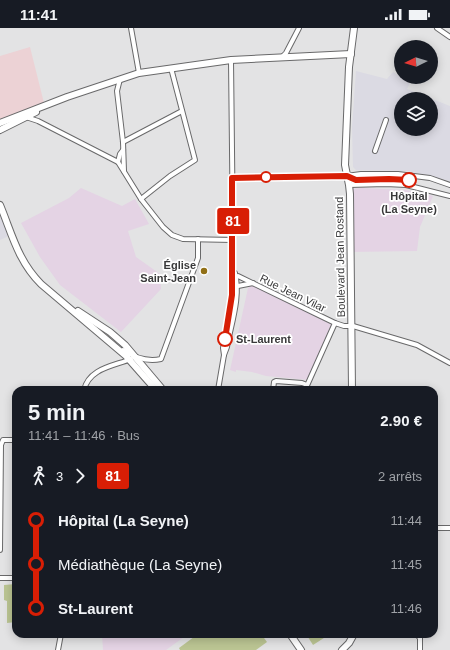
<!DOCTYPE html>
<html lang="fr">
<head>
<meta charset="utf-8">
<style>
	body { margin:0; font-family:Helvetica,sans-serif; background:#20242c; color:#f1f3f6; height:100vh; display:flex; flex-direction:column; font-size:15px; white-space:nowrap }
	* { box-sizing:border-box; margin:0 }
	p { font-size:13px; color:#9ea1a6 }
	.icon { flex:none; width:22px; height:22px; fill:none; stroke:currentColor; stroke-width:2; stroke-linecap:round; stroke-linejoin:round }
	.map { position:relative; flex:1; overflow:hidden }
	.panel { position:absolute; left:12px; top:358px; width:426px; height:252px; display:flex; flex-direction:column; background:#171b24; border-radius:12px; box-shadow:0 2px 10px #0003 }
	.panel>* { flex:none }
	.badge { padding:0 8px; border-radius:3px; font-size:14px; line-height:26px }
	.needle { width:26px; rotate:265deg }
	.fabs { position:absolute; left:394px; top:12px; display:grid; gap:8px }
	.fabs a { display:grid; place-items:center; width:44px; height:44px; border-radius:50%; background:#171b24; box-shadow:0 2px 10px #0003; font-size:20px }
	.map>.badge { position:absolute; translate:-50% -50%; box-shadow:0 0 0 2px #fff }
	.legs { display:flex; align-items:center; gap:6px; height:44px; padding:0 16px; font-size:13px }
	.legs p { margin-inline-start:auto }
	.head { display:flex; align-items:center; justify-content:space-between; height:68px; padding:0 16px }
	h1 { font-size:22px; font-weight:800; line-height:30px }
	ul { padding:0 16px; list-style:none }
	li { display:flex; align-items:center; gap:14px; height:44px; font-size:15px }
	li i { display:grid; place-items:center; width:6px; height:100%; margin:0 5px; background:currentColor }
	li i::after { content:''; width:10px; height:10px; margin:-5px; border:3px solid; border-radius:50%; background:#171b24 }
	li p { margin-inline-start:auto }
	li:first-child i { background:linear-gradient(#0000 50%,currentColor 0) }
	li:last-child i { background:linear-gradient(currentColor 50%,#0000 0) }
	.status { display:flex; justify-content:space-between; align-items:center; height:28px; padding:0 20px; background:#171b24; direction:ltr }
	.status svg { height:11px; fill:currentColor }
	.map>svg:first-child { display:block }
</style>
</head>
<body>
<div class="status"><b>11:41</b><svg viewBox="0 0 49 12"><path d="M0 12V9h3v3zM5 12V6h3v6zM10 12V3h3v9zM15 12V0h3v12zM26 1h20v11H26zM47 4h2v5h-2z"/></svg></div>
<div class="map">
<svg width="450" height="622" viewBox="0 0 450 622">
	<rect width="100%" height="100%" fill="#e3e3e4"/>
	<polygon fill="#ecd2d5" points="30,19 44,75 0,92 0,28"/>
	<g fill="#dbdae3" fill-rule="evenodd">
		<path d="M356 43 387 51 393 44 410 55 407 61 450 78V153L408 143 359 142H356L353 139 352 100ZM401 71H431V101H401Z"/>
		<polygon points="0,187 9,208 0,212"/>
	</g>
	<g fill="#e4d3e4">
		<polygon points="81,160 122,178 135,171 149,196 128,203 136,229 160,246 161,261 121,304 60,257 40,229 21,195 69,170"/>
		<polygon points="361,160 406,162 433,168 420,199 417,223 350,224 349,161"/>
		<polygon points="253,255 335,295 308,352 266,348 252,344 236,342 236,344 230,342 248,260"/>
		<polygon points="102,606 188,606 166,622 103,622"/>
	</g>
	<g fill="#bbc593">
		<polygon points="16,556 16,594 7,595 7,573 4,572 4,557"/>
		<polygon points="198,606 261,606 267,614 256,622 180,622 179,620"/>
		<polygon points="306,606 326,606 327,608 313,617"/>
	</g>
	<g fill="none" stroke-linecap="round" stroke-linejoin="round">
		<g stroke="#69696a" stroke-width="6">
			<g id="street">
				<polyline points="131,0 139,45"/>
				<polyline points="437,0 450,9"/>
				<polyline points="282,29 286,25 299,0"/>
				<polyline points="120,51 117,63 123,114 124,143"/>
				<polyline points="26,89 38,93 118,134 141,171 163,199 172,207 183,211 233,212"/>
				<polyline points="123,114 182,83"/>
				<polyline points="375,123 386,92"/>
				<polyline points="118,134 120,126 123,122"/>
				<polyline points="232,150 339,149 361,146 398,146 430,150 450,157"/>
				<polyline points="349,157 386,156 406,157 450,168"/>
				<polyline points="141,171 170,148 195,132 171,40"/>
				<polyline points="233,251 238,248 335,295 344,298 353,298 417,317 450,335"/>
				<polyline points="236,257 238,258 253,255"/>
				<path d="M123 322C135 330 147 334 161 331L198 230V211"/>
				<polyline points="224,327 223,320 232,267 233,212 231,32"/>
				<path d="M84 362C89 340 114 338 131 331"/>
				<path d="M218 362 224 327 227 319C231 296 241 269 235 245"/>
				<polyline points="273,362 274,354 276,353 302,355 307,357"/>
				<polyline points="305,362 335,295"/>
				<polyline points="434,500 450,500"/>
				<polyline points="0,522 1,417 3,412 16,412"/>
				<polyline points="0,550 16,550"/>
				<polyline points="357,606 414,606"/>
				<polyline points="416,606 420,610 420,622"/>
				<polyline points="58,622 61,606"/>
			</g>
		</g>
		<g stroke="#69696a" stroke-width="8">
			<g id="secondary">
				<polyline points="0,95 67,69 139,45 231,32 351,26"/>
				<polyline points="0,102 36,84"/>
				<path d="M0 177C12 206 18 233 41 256L126 328 156 362"/>
				<polyline points="78,283 110,304 125,317 163,362"/>
				<polyline points="352,362 350,166 349,157 345,137 349,39 354,0"/>
				<polyline points="290,606 301,622"/>
				<polyline points="342,622 349,615 354,606"/>
			</g>
		</g>
		<use href="#street" stroke="#fff" stroke-width="4"/>
		<use href="#secondary" stroke="#fff" stroke-width="6"/>
	</g>
	<g fill="none" stroke-linecap="round" stroke-linejoin="round">
		<g stroke="#fff" stroke-width="9">
			<polyline id="line-1" points="225,311 232,267 232,150 347,148 356,152 389,151 409,152"/>
		</g>
		<use href="#line-1" stroke="#d81e05" stroke-width="6"/>
	</g>
	<g fill="#fff" stroke="#d81e05" stroke-width="2">
		<circle cx="266" cy="149" r="5"/>
		<circle cx="409" cy="152" r="7"/>
		<circle cx="225" cy="311" r="7"/>
	</g>
	<circle fill="#916f15" stroke="#fff" stroke-width="1.5" cx="204" cy="243" r="4"/>
	<g text-anchor="middle" dominant-baseline="central" stroke-width="3.5" stroke-linejoin="round" paint-order="stroke">
		<g font-size="11" font-weight="bold" fill="#39393a" stroke="#fff">
			<text x="409" y="168">Hôpital<tspan x="409" dy="13">(La Seyne)</tspan></text>
			<text x="236" y="311" text-anchor="start">St-Laurent</text>
		</g>
		<g font-size="11" fill="#39393a" stroke="#fff">
			<text transform="translate(340 229) rotate(-91)">Boulevard Jean Rostand</text>
			<text transform="translate(293 265) rotate(26)">Rue Jean Vilar</text>
		</g>
		<g font-size="11" font-weight="bold" fill="#39393a" stroke="#fff" text-anchor="end">
			<text x="196" y="237">Église<tspan x="196" dy="13">Saint-Jean</tspan></text>
		</g>
	</g>
</svg>
<div class="fabs">
<a><svg class="needle" viewBox="-14 -14 28 28"><path d="M0-13l5 13h-10z" fill="#e53935"/><path d="M0 13l5-13h-10z" fill="#9ea1a6"/></svg></a>
<a><svg class="icon" aria-label="layers" viewBox="0 0 24 24"><path d="M12 4l9 5-9 5-9-5zM3 14l9 5 9-5"/></svg></a>
</div>
<b class="badge" style="left:233px;top:193px;background:#d81e05;color:#fff">81</b>
<section class="panel">
<div class="head"><div><h1>5 min</h1><p>11:41 – 11:46 · Bus</p></div><b>2.90 €</b></div>
<div class="legs"><svg class="icon" aria-label="walk" viewBox="0 0 24 24"><circle cx="13" cy="4" r="2"/><path d="M13 8l-2 6 4 7M11 14l-3 7M7 12l3-4h3l4 4"/></svg>3<svg class="icon" aria-label="forward" viewBox="0 0 24 24"><path d="M9 5l7 7-7 7"/></svg><b class="badge" style="background:#d81e05;color:#fff">81</b><p>2 arrêts</p></div>
<ul>
<li><i style="color:#d81e05"></i><b>Hôpital (La Seyne)</b><p>11:44</p></li>
<li><i style="color:#d81e05"></i><span>Médiathèque (La Seyne)</span><p>11:45</p></li>
<li><i style="color:#d81e05"></i><b>St-Laurent</b><p>11:46</p></li>
</ul>
</section>
</div>
</body>
</html>
